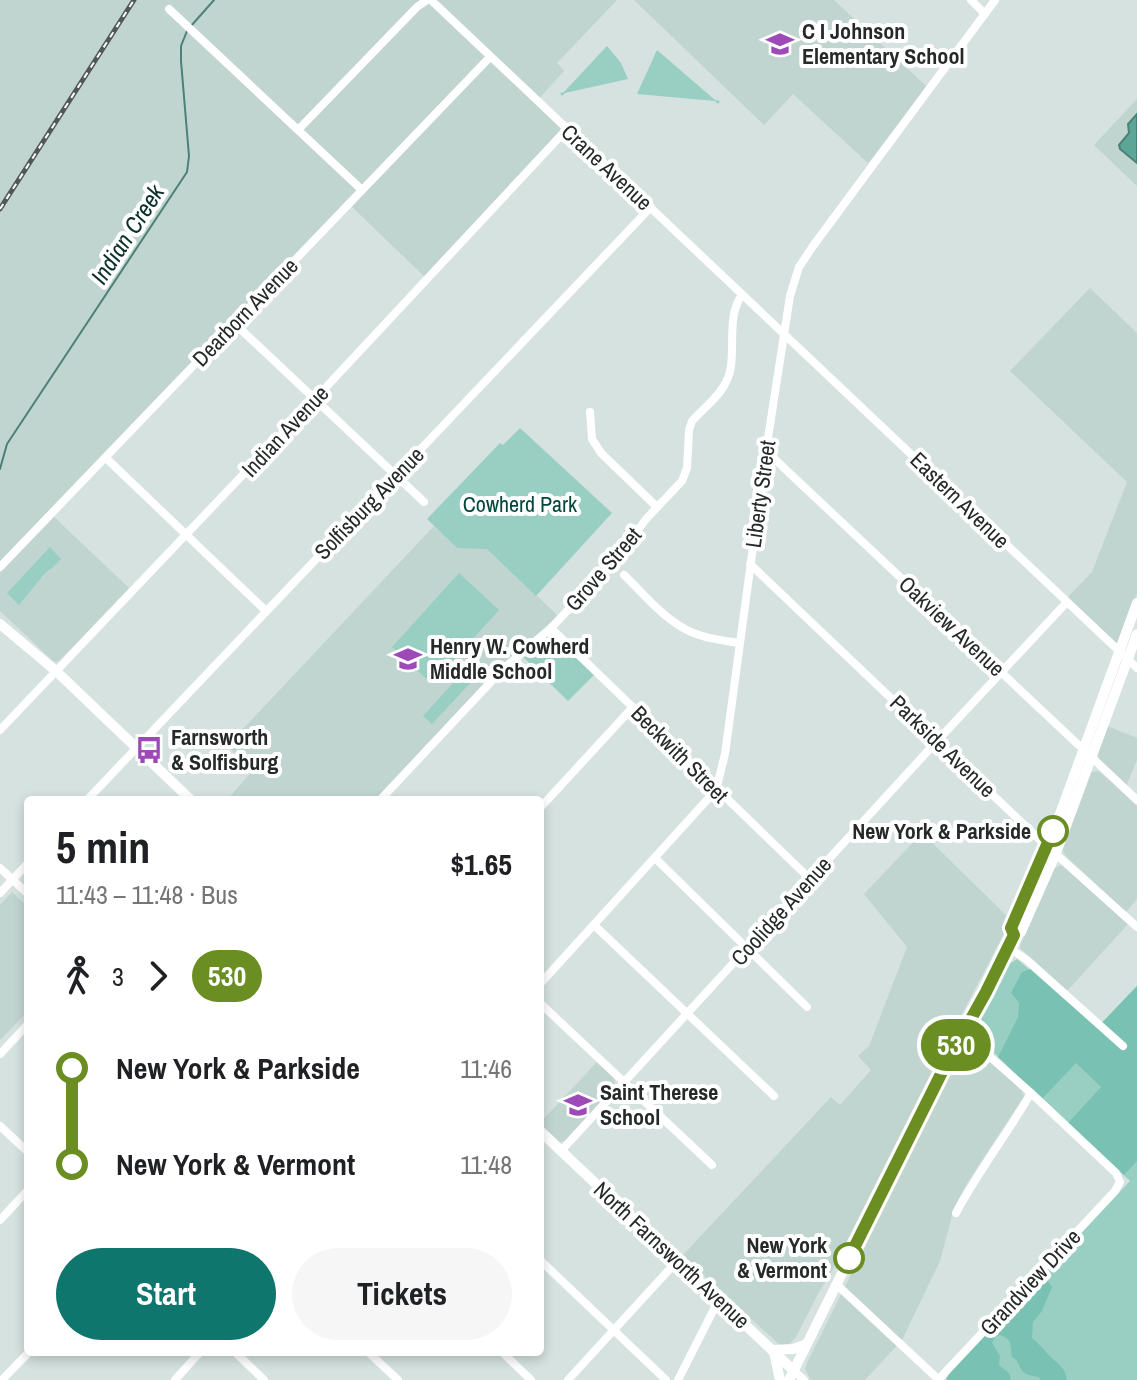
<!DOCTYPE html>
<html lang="en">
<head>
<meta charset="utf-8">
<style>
	body { margin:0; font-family:"Archivo Narrow",sans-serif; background:#f6f6f6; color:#202124; height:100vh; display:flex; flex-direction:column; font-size:30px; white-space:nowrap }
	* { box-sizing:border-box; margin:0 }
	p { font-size:26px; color:#757577 }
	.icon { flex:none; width:44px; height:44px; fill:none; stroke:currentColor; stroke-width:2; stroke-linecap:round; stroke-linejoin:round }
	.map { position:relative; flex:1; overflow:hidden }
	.sheet { position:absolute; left:24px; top:796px; width:520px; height:560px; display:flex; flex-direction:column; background:#fff; border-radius:8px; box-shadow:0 4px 12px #0003 }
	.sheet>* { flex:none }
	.badge { padding:0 16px; border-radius:26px; font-size:28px; line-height:52px }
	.map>.badge { position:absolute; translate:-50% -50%; box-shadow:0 0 0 4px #fff }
	.legs { display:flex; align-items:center; gap:12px; height:88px; padding:0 32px; font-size:26px }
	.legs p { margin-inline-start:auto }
	.overview { display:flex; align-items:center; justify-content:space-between; height:136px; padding:0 32px }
	h1 { font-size:44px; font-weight:700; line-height:60px }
	.primary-button { display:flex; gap:16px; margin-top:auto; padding:16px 32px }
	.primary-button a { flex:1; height:92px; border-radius:48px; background:#0f766e; color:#fff; font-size:32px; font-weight:700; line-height:92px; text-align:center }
	.primary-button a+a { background:#f6f6f6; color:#202124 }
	ul { padding:0 32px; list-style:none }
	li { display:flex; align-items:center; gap:28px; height:96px; font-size:30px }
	li i { display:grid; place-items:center; width:12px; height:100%; margin:0 10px; background:currentColor }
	li i::after { content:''; width:20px; height:20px; margin:-10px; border:6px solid; border-radius:50%; background:#fff }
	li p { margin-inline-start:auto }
	li:first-child i { background:linear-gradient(#0000 50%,currentColor 0) }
	li:last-child i { background:linear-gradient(currentColor 50%,#0000 0) }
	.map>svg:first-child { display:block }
</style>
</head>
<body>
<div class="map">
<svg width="1137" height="1380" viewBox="0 0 1137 1380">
	<rect width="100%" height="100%" fill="#d5e2df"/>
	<g fill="#c1d5d0">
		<polygon points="0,0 617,0 557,63 564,71 535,103 565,133 428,280 351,206 0,563"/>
		<polygon points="634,0 834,0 927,87 868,163 793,94 764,125"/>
		<polygon points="1137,99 1137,186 1094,145"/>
		<polygon points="1090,288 1137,333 1137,593 1118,645 1067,598 1092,572 1127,482 1010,371"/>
		<polygon points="54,517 129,588 59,661 56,662 53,661 0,611 0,573"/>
		<polygon points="434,526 457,548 487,548 558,616 499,668 376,800 227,800 253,770 227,746"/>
		<polygon points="1107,726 1137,738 1137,760 1126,786 1101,762 1098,756 1098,752"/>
		<polygon points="1096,771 1100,772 1137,806 1137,899 1126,912 1067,857 1062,850 1088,776 1092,772"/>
		<polygon points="922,833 1011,920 925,1085 833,1269 818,1294 796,1337 787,1346 780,1345 682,1256 831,1097 840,1105 871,1070 858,1056 869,1046 907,947 864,894"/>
		<polygon points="1061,865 1064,867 1128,924 1067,991 1021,949 1020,946 1053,869"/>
		<polygon points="12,892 28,907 28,1011 0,1040 0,905"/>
		<polygon points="967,1041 1022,1091 1024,1096 967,1183 954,1208 940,1261 902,1340 865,1380 811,1380 805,1369 808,1361"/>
		<polygon points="597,1062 614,1078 615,1087 565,1141 560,1142 540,1123"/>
	</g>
	<g fill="#99cfc3">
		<polygon points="607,46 621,63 628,79 565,93 562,96 560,93 564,92"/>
		<polygon points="657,50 715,100 720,101 718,104 715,101 637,94"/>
		<polygon points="520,428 612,513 536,596 487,549 457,548 427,519 500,443 503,445"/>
		<polygon points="50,547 61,559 52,568 46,572 19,605 7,593"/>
		<polygon points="459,573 499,610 432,684 392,647"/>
		<polygon points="546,637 552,637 557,640 594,675 568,701 523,657"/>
		<polygon points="463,672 473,680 432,724 423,716"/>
		<polygon points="1017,959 1097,1028 1137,986 1137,1380 947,1380 946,1378 1130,1181 974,1034 976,1026 1009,964"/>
	</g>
	<g fill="#79c2b3">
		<polygon points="1030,969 1097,1028 1137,986 1137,1161 1124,1175 1068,1123 1101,1087 1076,1063 1042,1099 998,1057 1018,1017 1019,1003 1011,993 1022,972"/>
		<path d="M1040 1277 1049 1282 1052 1287 1042 1311 1033 1322 1032 1338C1038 1343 1041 1346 1046 1352 1055 1363 1065 1365 1067 1380H1040L1039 1377C1033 1376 1024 1375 1021 1369 1017 1363 1019 1361 1012 1357 1010 1346 1013 1339 1000 1335L995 1337 992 1343 1000 1356 999 1365 1009 1373 1011 1380H947L949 1373Z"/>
	</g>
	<polygon fill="#5da697" stroke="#4c8176" stroke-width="2" points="1137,114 1137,163 1120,149 1119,145 1129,133 1128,124"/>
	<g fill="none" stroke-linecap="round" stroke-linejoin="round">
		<g stroke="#4c8176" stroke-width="2">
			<polyline points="191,26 214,0"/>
			<polyline points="0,469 7,444 187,172 189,156 181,61 181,46 187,31"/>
		</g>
		<g stroke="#fff" stroke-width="8">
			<polyline points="431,0 1137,668"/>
			<polyline points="971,0 985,14"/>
			<polyline points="169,9 362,190"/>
			<polyline points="298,130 417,7 427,0"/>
			<polyline points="234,323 424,502"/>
			<polyline points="590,412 592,439 601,453 657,507"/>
			<polyline points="766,451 1137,800"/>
			<polyline points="106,458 266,611"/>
			<polyline points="750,564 1038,838 1137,927"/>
			<polyline points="0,567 490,57"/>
			<path d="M624 575C643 593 661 616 685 629 701 638 721 640 739 643"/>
			<polyline points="551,628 810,879"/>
			<polyline points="0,730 315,399 567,129"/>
			<polyline points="87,800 651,207"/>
			<path d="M380 800 503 669 551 628 589 588 625 548 646 519 682 481 687 468 689 430 692 421C703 409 719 397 726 382 739 359 724 319 742 295"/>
			<polyline points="540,808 633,707"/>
			<polyline points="655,858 807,1007"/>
			<polyline points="0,868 28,894"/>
			<polyline points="0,893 28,863"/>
			<polyline points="594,925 774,1096"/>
			<polyline points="1008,947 1027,960 1123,1046"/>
			<polyline points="540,984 716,790 725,754 766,451 790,296 799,267 813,246 995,0"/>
			<polyline points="540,1003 712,1165"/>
			<polyline points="0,1054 28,1024"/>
			<polyline points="0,1126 28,1152"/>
			<polyline points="561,1151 937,741 1067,602"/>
			<path d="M956 1213C978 1172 1007 1134 1031 1093"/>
			<polyline points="0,1220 28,1190"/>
			<polyline points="540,1260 666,1380"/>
			<polyline points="836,1284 939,1380"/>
			<polyline points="235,1352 264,1380"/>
			<polyline points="368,1352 398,1380"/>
			<polyline points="502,1352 531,1380"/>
			<polyline points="793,1370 804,1380"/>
			<polyline points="2,1380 29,1352"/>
			<polyline points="175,1380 200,1352"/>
			<polyline points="568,1380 678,1260"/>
			<polyline points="678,1380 713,1311 721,1301"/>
			<polyline points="938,1380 1115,1191 1120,1182 1116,1173 1031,1093 963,1033"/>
		</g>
		<g stroke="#fff" stroke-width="10">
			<polyline points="0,624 56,671 191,800"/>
			<polyline points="1014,935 1011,928 1060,814 1137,603"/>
			<polyline points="540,1131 793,1370"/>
			<polyline points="772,1350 793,1349 807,1344"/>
			<polyline points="774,1352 780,1380"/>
			<polyline points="789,1380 947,1062 986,992 1014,935 1021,932 1056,853 1137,634"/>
		</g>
		<g stroke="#515856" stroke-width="5">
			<polyline id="rail" points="0,209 134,0"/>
		</g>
		<use href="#rail" stroke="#fff" stroke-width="2" stroke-dasharray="6" stroke-linecap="butt"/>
	</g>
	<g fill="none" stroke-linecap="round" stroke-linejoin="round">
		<g stroke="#fff" stroke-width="18">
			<polyline id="line-1" points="849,1258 947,1062 986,992 1014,935 1011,928 1053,831"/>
		</g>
		<use href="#line-1" stroke="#6b8e23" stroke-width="12"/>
	</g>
	<defs>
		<g id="school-bare" transform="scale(2.16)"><path d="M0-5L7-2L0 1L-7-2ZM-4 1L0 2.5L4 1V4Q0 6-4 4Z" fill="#9d49b8" stroke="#fff" stroke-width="2.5" paint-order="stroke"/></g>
		<g id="bus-bare" transform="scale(2.16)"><path d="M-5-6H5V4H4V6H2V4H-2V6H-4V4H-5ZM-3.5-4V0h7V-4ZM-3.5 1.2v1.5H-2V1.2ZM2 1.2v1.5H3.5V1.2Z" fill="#9d49b8" stroke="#fff" stroke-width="2.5" paint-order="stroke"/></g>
	</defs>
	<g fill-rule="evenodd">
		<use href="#school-bare" x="780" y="44"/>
		<use href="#school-bare" x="408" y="659"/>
		<use href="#bus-bare" x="149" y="750"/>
		<use href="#school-bare" x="578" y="1105"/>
	</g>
	<g fill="#fff" stroke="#6b8e23" stroke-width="4">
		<circle cx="1053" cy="831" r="14"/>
		<circle cx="849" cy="1258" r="14"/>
	</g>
	<g text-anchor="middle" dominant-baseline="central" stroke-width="8" stroke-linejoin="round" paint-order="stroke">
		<g font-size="22" font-weight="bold" fill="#252a29" stroke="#fff" text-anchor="start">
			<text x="802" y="31">C I Johnson<tspan x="802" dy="25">Elementary School</tspan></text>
			<text x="430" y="646">Henry W. Cowherd<tspan x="430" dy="25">Middle School</tspan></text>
			<text x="171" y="737">Farnsworth<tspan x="171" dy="25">&amp; Solfisburg</tspan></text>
			<text x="600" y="1092">Saint Therese<tspan x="600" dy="25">School</tspan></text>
		</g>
		<g font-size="22" fill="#252a29" stroke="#fff">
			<text transform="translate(607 167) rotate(43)">Crane Avenue</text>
			<text transform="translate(245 312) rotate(-46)">Dearborn Avenue</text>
			<text transform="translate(285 431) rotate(-47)">Indian Avenue</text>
			<text transform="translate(760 494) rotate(-82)">Liberty Street</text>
			<text transform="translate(960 500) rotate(44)">Eastern Avenue</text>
			<text transform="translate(369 503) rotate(-46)">Solfisburg Avenue</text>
			<text transform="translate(603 569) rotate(-49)">Grove Street</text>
			<text transform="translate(952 626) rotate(43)">Oakview Avenue</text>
			<text transform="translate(943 746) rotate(44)">Parkside Avenue</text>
			<text transform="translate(680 754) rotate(45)">Beckwith Street</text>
			<text transform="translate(781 911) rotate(-48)">Coolidge Avenue</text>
			<text transform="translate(672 1255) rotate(43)">North Farnsworth Avenue</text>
			<text transform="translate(1030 1282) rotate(-47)">Grandview Drive</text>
		</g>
		<g font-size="22" fill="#03483e" stroke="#fff">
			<text x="520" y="504">Cowherd Park</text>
		</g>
		<g font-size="22" font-weight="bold" fill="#252a29" stroke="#fff" text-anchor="end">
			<text x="1031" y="831">New York &amp; Parkside</text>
			<text x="827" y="1245">New York<tspan x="827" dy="25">&amp; Vermont</tspan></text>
		</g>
		<g font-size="24" font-style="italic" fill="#0b302a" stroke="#fff">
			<text transform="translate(127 234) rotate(-57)">Indian Creek</text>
		</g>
	</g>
</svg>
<b class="badge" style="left:956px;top:1045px;background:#6b8e23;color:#fff">530</b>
<section class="sheet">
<div class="overview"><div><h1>5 min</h1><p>11:43 – 11:48 · Bus</p></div><b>$1.65</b></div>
<div class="legs"><svg class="icon" aria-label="walk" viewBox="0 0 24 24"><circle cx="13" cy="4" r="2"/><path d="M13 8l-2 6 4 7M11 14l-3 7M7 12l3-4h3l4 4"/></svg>3<svg class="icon" aria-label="forward" viewBox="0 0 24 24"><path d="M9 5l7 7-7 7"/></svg><b class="badge" style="background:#6b8e23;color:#fff">530</b></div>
<ul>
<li><i style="color:#6b8e23"></i><b>New York &amp; Parkside</b><p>11:46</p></li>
<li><i style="color:#6b8e23"></i><b>New York &amp; Vermont</b><p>11:48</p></li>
</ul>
<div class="primary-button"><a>Start</a><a>Tickets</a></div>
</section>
</div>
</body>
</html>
